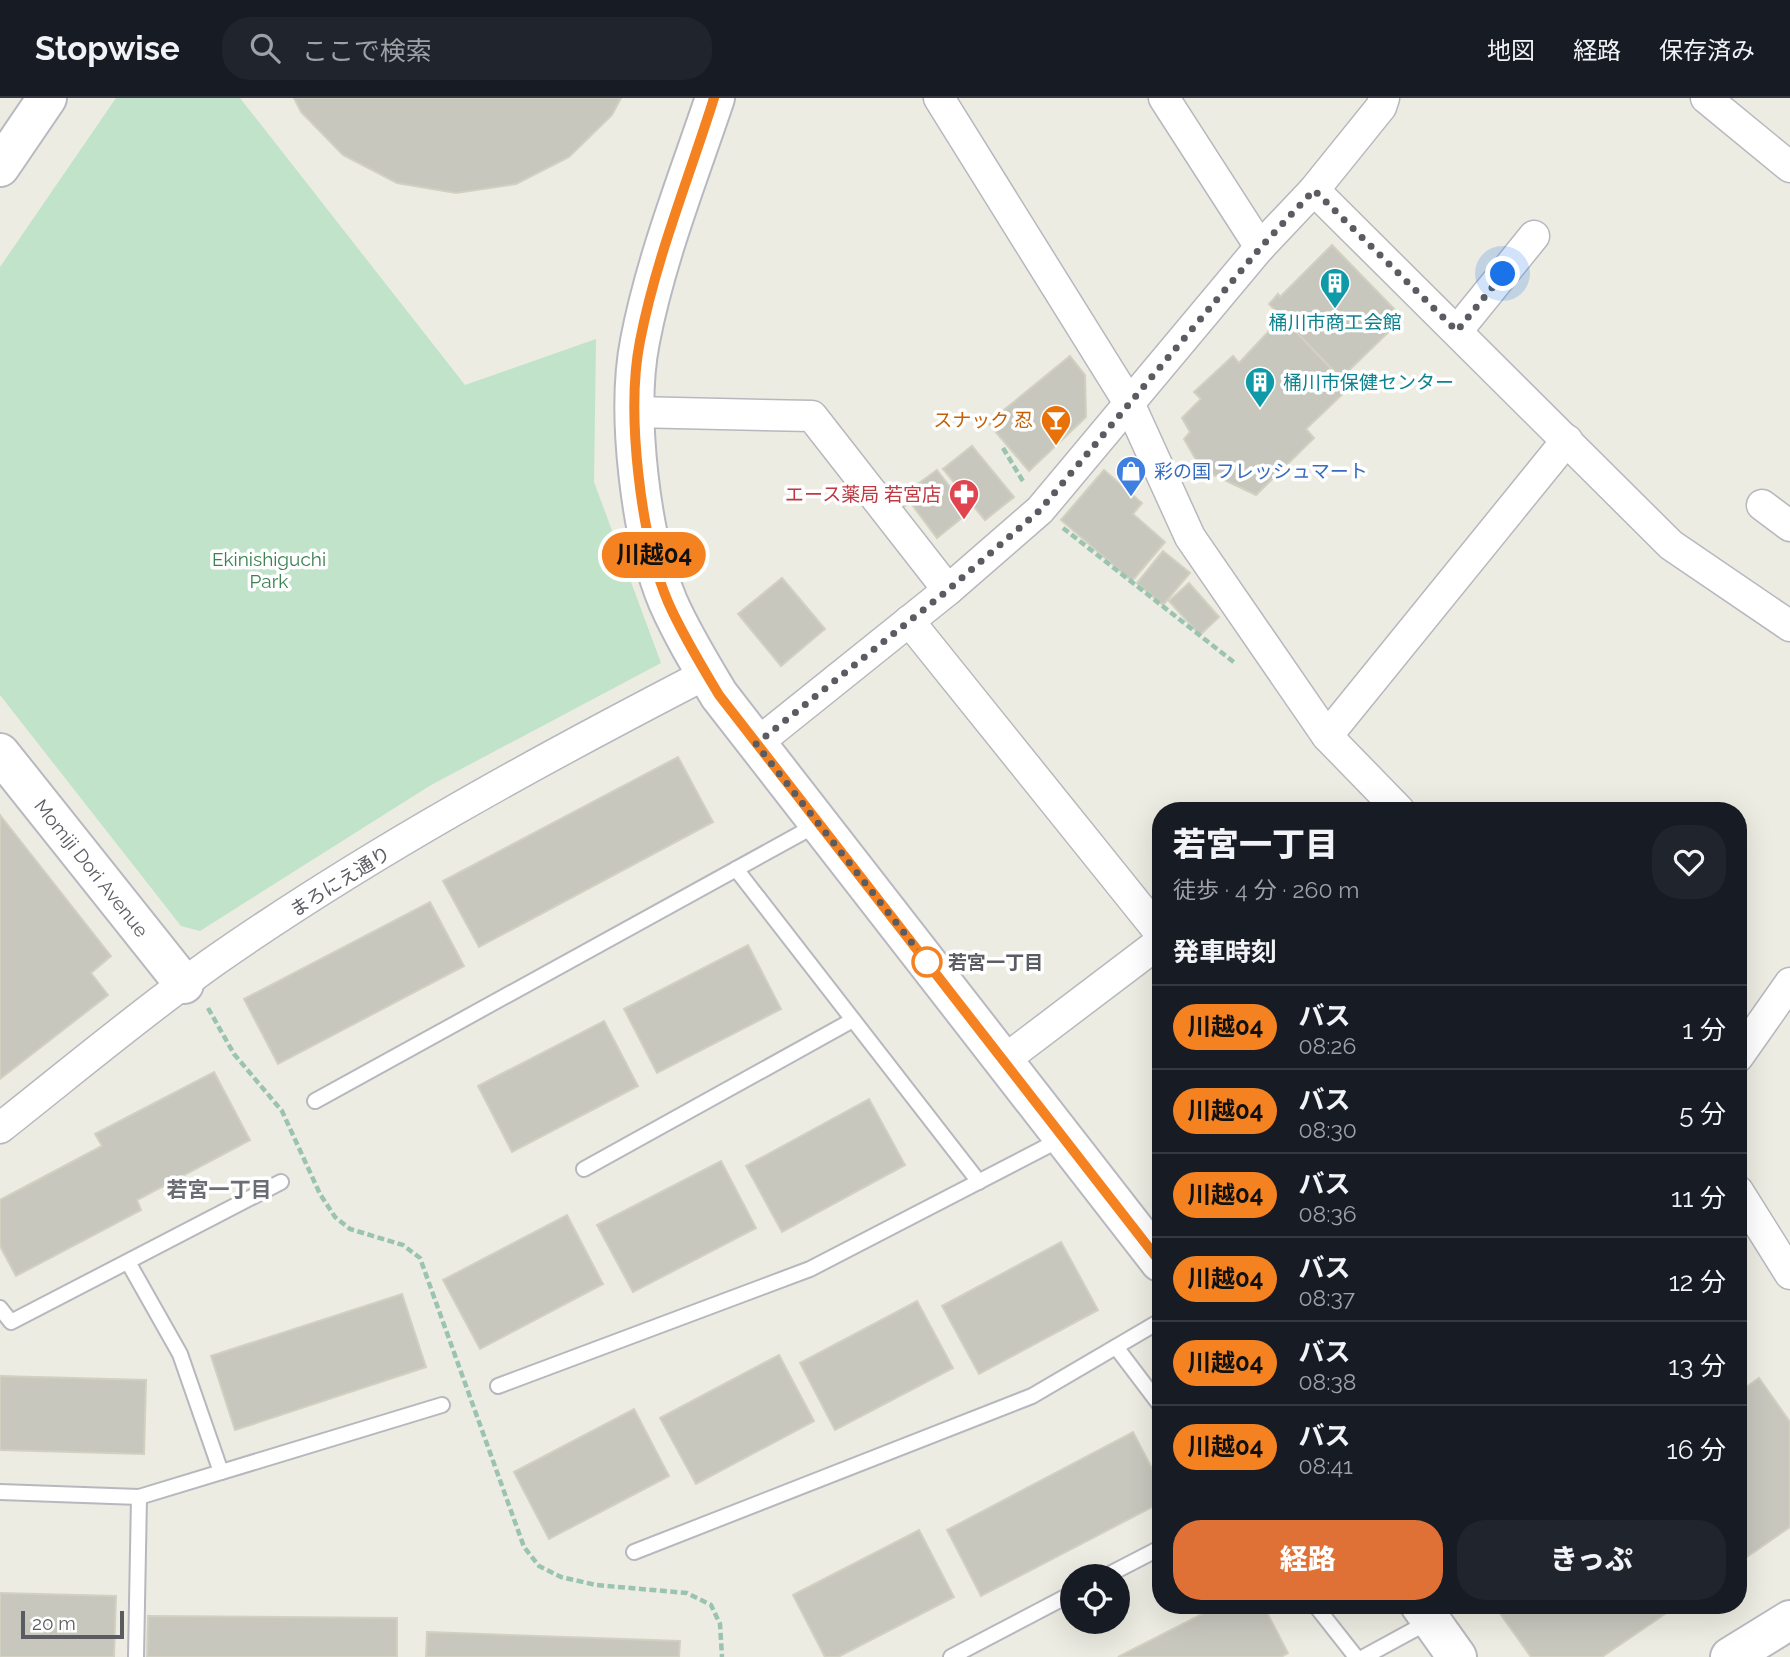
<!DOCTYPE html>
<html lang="ja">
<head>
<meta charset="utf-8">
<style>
	body { margin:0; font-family:Raleway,"Noto Sans JP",sans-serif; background:#20242c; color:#f1f3f6; height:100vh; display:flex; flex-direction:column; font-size:26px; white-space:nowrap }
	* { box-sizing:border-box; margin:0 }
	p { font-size:23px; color:#9ea1a6 }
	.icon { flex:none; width:38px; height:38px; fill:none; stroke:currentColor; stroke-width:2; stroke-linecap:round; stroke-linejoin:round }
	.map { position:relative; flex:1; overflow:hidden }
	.details { position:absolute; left:1152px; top:704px; width:595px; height:812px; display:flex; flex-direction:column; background:#171b24; border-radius:28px; box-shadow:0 7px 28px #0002 }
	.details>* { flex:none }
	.badge { padding:0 14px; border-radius:23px; font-size:24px; line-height:46px }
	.buttons { position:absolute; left:1060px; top:1466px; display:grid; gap:14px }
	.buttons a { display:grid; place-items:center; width:70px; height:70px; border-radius:50%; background:#171b24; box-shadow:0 7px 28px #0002; font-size:35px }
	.scale { position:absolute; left:21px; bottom:18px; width:103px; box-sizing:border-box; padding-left:7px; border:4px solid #5a5c62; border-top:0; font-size:19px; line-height:24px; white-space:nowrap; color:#5a5c62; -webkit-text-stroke:5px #fff; paint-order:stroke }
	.you { position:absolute; width:35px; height:35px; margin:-18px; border:5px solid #fff; border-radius:50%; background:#1a73e8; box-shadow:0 0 0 10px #1a73e833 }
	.map>.badge { position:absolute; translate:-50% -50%; box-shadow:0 0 0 4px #fff }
	h2 { padding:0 21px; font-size:26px; line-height:63px }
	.round { display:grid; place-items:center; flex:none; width:74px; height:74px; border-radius:28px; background:#20242c }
	.summary { display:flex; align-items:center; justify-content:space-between; height:119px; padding:0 21px }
	h1 { font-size:33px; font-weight:800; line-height:52px }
	.button { display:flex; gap:14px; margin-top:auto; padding:14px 21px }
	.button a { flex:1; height:80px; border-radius:28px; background:#df7036; color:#fff; font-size:28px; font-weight:800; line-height:80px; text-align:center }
	.button a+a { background:#20242c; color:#f1f3f6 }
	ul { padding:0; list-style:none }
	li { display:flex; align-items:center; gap:21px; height:84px; padding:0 21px; border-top:2px solid #363941 }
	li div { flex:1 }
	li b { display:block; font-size:26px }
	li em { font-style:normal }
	li .badge { min-width:77px; font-weight:700; text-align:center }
	header { display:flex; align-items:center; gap:42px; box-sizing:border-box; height:98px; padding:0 35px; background:#171b24; border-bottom:2px solid #363941 }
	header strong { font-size:33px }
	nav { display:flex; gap:38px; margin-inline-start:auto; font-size:24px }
	.search { width:490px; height:63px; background:#20242c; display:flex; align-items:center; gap:18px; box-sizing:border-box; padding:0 24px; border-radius:28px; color:#9ea1a6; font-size:26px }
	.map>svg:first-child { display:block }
</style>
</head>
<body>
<header>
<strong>Stopwise</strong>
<div class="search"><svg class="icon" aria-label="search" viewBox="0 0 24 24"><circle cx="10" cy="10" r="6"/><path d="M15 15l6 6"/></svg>ここで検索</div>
<nav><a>地図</a><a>経路</a><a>保存済み</a></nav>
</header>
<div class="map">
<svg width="1790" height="1559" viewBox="0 0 1790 1559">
	<rect width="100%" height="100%" fill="#ecece2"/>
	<polygon fill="#c0e3c9" points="116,0 240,0 465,287 596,241 594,384 661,565 431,687 200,833 181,828 0,597 0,169"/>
	<g fill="#c7c7be" stroke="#d1d0c1" stroke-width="2">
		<polygon points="294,0 621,0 612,17 569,59 516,86 456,95 397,85 343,57 301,14"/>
		<polygon points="1332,147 1403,220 1341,280 1269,206 1278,196 1280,199"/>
		<polygon points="1282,219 1349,290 1306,331 1314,340 1256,397 1205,373 1198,365 1184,341 1190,334 1182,320 1201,301 1194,294 1233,258 1239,265"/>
		<polygon points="1070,258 1085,277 1086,319 1029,373 988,325"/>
		<polygon points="972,348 1014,399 985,422 943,371"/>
		<polygon points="937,372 969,414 937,440 910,404 905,408 899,400"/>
		<polygon points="1104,372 1142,405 1133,416 1165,444 1132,483 1061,422"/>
		<polygon points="1163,453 1190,475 1163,507 1137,485"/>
		<polygon points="782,480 825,531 781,568 738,516"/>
		<polygon points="1189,485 1219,519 1200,537 1169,503"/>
		<polygon points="678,659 713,724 479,849 443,783"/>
		<polygon points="0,717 111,858 91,875 108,897 0,981"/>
		<polygon points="430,804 464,868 278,966 244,901"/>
		<polygon points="748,847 781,911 657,975 624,911"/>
		<polygon points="604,923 638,988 512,1054 478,988"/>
		<polygon points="214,974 250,1042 137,1102 141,1112 16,1178 0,1148 0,1102 102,1048 95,1036"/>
		<polygon points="869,1001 905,1067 782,1134 746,1068"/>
		<polygon points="721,1063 756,1130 633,1194 597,1127"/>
		<polygon points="567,1117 603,1186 480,1251 443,1182"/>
		<polygon points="1061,1144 1098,1212 979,1276 942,1208"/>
		<polygon points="402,1196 426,1269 235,1332 211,1258"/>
		<polygon points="917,1203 953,1270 835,1332 800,1265"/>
		<polygon points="779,1257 814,1323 696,1386 660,1320"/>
		<polygon points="0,1278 146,1282 144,1356 0,1352"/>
		<polygon points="1759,1280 1790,1324 1790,1429 1738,1465 1738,1295"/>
		<polygon points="634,1311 669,1378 549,1441 514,1374"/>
		<polygon points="1133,1334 1160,1386 1160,1405 981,1498 947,1432"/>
		<polygon points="919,1432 954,1499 838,1559 825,1559 793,1497"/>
		<polygon points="0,1495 116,1498 114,1559 0,1559"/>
		<polygon points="1220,1507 1263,1507 1288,1555 1281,1559 1118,1559"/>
		<polygon points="1494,1507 1678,1507 1602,1559 1531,1559"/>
		<polygon points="148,1518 397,1520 397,1559 147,1559"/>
		<polygon points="427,1534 680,1543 679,1559 426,1559"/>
	</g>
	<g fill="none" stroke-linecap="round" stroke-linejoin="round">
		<g stroke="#b7b8be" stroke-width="18">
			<g id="lane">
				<polyline points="736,771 979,1084"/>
				<polyline points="315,1003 816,727"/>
				<polyline points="584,1071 853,922"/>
				<polyline points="128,1164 180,1256 221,1374"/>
				<polyline points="0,1210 11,1224 281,1084"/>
				<polyline points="1116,1249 1160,1307"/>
				<polyline points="498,1288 810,1171 1063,1040"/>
				<polyline points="0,1394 139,1399 442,1307"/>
				<polyline points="634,1454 1032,1298 1160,1223"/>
				<polyline points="1104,1479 1160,1450"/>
				<polyline points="1315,1507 1356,1559"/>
				<polyline points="136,1559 139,1399"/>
				<polyline points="951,1559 1073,1495"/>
				<polyline points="1364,1559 1430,1523"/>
			</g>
		</g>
		<g stroke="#b7b8be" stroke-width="33">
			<g id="street">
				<polyline points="939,0 1129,305 1190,439 1327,638 1399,712"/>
				<polyline points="1164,0 1260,149"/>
				<polyline points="1706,0 1790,69"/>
				<polyline points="1314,92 1671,447 1790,528"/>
				<polyline points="1457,233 1534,138"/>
				<polyline points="633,314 812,318 948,492"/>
				<polyline points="1762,407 1790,428"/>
				<polyline points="909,523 1160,835"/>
				<polyline points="1327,638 1567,342"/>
				<polyline points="756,646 948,492 1040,412 1260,149 1314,92 1381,9 1384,0"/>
				<polyline points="1738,959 1790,885"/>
				<polyline points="1003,963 1160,844"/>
				<path d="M0 1030C71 974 140 916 213 864 369 755 538 663 706 576"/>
				<polyline points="1738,1093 1790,1176"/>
			</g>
		</g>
		<g stroke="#b8b9c0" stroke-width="42">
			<g id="secondary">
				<path d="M715 0C688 80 656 160 640 243 626 314 640 437 668 504 682 536 701 567 719 597L1160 1164"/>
				<polyline points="0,69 47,0"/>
				<path id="s1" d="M0 655 184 886"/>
				<polyline points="1420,1507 1457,1559"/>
				<polyline points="1730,1559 1790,1522"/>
			</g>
		</g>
		<g stroke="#9ac3b0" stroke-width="4.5" stroke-dasharray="7 3.5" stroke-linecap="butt">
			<polyline points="1003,350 1024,385"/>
			<polyline points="1063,430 1235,565"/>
			<polyline points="208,910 234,956 282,1013 320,1096 335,1119 350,1131 403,1147 420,1160 524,1449 539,1468 561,1479 596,1487 687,1495 711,1507 720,1526 722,1559"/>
		</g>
		<use href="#lane" stroke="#fff" stroke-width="14"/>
		<use href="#street" stroke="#fff" stroke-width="30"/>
		<use href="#secondary" stroke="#fff" stroke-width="38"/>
	</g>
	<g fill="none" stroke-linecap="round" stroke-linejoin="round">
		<g stroke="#fff" stroke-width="16">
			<path id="line" d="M714 0C689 80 656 160 640 243 626 313 640 438 668 504 682 536 701 567 719 597L1160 1164"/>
		</g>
		<use href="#line" stroke="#f58220" stroke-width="10"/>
		<polyline stroke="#5a5c62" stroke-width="7" stroke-dasharray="0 12.6" points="927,864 756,646 948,492 1040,412 1261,149 1314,92 1457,233 1503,176"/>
	</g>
	<defs>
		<g id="building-pin" transform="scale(1.575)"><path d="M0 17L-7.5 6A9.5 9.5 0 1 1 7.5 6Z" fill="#0f9aa8" stroke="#fff"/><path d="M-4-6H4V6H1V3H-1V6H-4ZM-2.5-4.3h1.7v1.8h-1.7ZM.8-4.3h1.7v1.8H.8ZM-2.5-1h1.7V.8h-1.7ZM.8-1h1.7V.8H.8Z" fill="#fff"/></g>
		<g id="bar-pin" transform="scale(1.575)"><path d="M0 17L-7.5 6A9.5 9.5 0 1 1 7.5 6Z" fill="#e8710a" stroke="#fff"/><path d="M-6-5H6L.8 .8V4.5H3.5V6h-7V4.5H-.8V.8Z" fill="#fff"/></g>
		<g id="shop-pin" transform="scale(1.575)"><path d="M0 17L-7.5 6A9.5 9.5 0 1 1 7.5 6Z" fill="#3f7fe0" stroke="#fff"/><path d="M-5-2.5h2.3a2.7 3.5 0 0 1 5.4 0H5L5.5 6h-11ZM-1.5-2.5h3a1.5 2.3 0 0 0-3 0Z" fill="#fff"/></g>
		<g id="pharmacy-pin" transform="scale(1.575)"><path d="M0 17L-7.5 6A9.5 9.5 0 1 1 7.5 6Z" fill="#e0444e" stroke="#fff"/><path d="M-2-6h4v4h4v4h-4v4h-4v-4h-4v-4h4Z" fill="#fff"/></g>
	</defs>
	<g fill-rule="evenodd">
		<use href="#building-pin" x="1335" y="185"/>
		<use href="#building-pin" x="1260" y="284"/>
		<use href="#bar-pin" x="1056" y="322"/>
		<use href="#shop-pin" x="1131" y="373"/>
		<use href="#pharmacy-pin" x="964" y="396"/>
	</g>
	<circle fill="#fff" stroke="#f58220" stroke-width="3.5" cx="927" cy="864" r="14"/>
	<g text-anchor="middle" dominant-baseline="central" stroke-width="7" stroke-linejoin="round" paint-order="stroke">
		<g font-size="19" fill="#0d838f" stroke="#fff">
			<text x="1335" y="224">桶川市商工会館</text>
			<text x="1283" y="284" text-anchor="start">桶川市保健センター</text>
		</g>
		<g font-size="19" fill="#c56008" stroke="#fff" text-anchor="end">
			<text x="1033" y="322">スナック 忍</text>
		</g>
		<g font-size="19" fill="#366cbe" stroke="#fff" text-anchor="start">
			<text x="1154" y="373">彩の国 フレッシュマート</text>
		</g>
		<g font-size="19" fill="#be3a42" stroke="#fff" text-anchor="end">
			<text x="941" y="396">エース薬局 若宮店</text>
		</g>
		<g font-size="19" fill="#398250" stroke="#fff">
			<text x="269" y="461">Ekinishiguchi<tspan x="269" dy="22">Park</tspan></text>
		</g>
		<g font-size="19" fill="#5a5c62" stroke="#fff">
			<text stroke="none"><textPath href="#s1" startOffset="147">Momiji Dori Avenue</textPath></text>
			<text transform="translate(340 783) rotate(-32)">まろにえ通り</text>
		</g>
		<g font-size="19" font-weight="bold" fill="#5a5c62" stroke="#fff" text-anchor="start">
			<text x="948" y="864">若宮一丁目</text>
		</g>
		<g font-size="21" font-weight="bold" fill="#6b6d74" stroke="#fff">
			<text x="219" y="1091">若宮一丁目</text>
		</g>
	</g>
</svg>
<div class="buttons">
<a><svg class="icon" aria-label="locate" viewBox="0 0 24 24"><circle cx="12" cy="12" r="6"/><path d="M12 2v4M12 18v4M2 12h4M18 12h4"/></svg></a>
</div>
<div class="scale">20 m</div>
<div class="you" style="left:1503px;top:176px"></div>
<b class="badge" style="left:654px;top:457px;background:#f58220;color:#111">川越04</b>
<section class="details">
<div class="summary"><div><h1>若宮一丁目</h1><p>徒歩 · 4 分 · 260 m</p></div><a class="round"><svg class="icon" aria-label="heart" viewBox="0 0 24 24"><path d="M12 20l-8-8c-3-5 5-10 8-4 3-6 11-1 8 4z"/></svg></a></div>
<h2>発車時刻</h2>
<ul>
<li><span class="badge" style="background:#f58220;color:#111">川越04</span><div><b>バス</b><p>08:26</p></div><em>1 分</em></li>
<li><span class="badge" style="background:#f58220;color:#111">川越04</span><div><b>バス</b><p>08:30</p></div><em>5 分</em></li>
<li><span class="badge" style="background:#f58220;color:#111">川越04</span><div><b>バス</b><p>08:36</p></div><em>11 分</em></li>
<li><span class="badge" style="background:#f58220;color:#111">川越04</span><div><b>バス</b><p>08:37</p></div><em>12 分</em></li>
<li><span class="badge" style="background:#f58220;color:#111">川越04</span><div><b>バス</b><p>08:38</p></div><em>13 分</em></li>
<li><span class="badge" style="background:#f58220;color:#111">川越04</span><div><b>バス</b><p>08:41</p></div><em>16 分</em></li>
</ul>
<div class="button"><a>経路</a><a>きっぷ</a></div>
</section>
</div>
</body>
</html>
